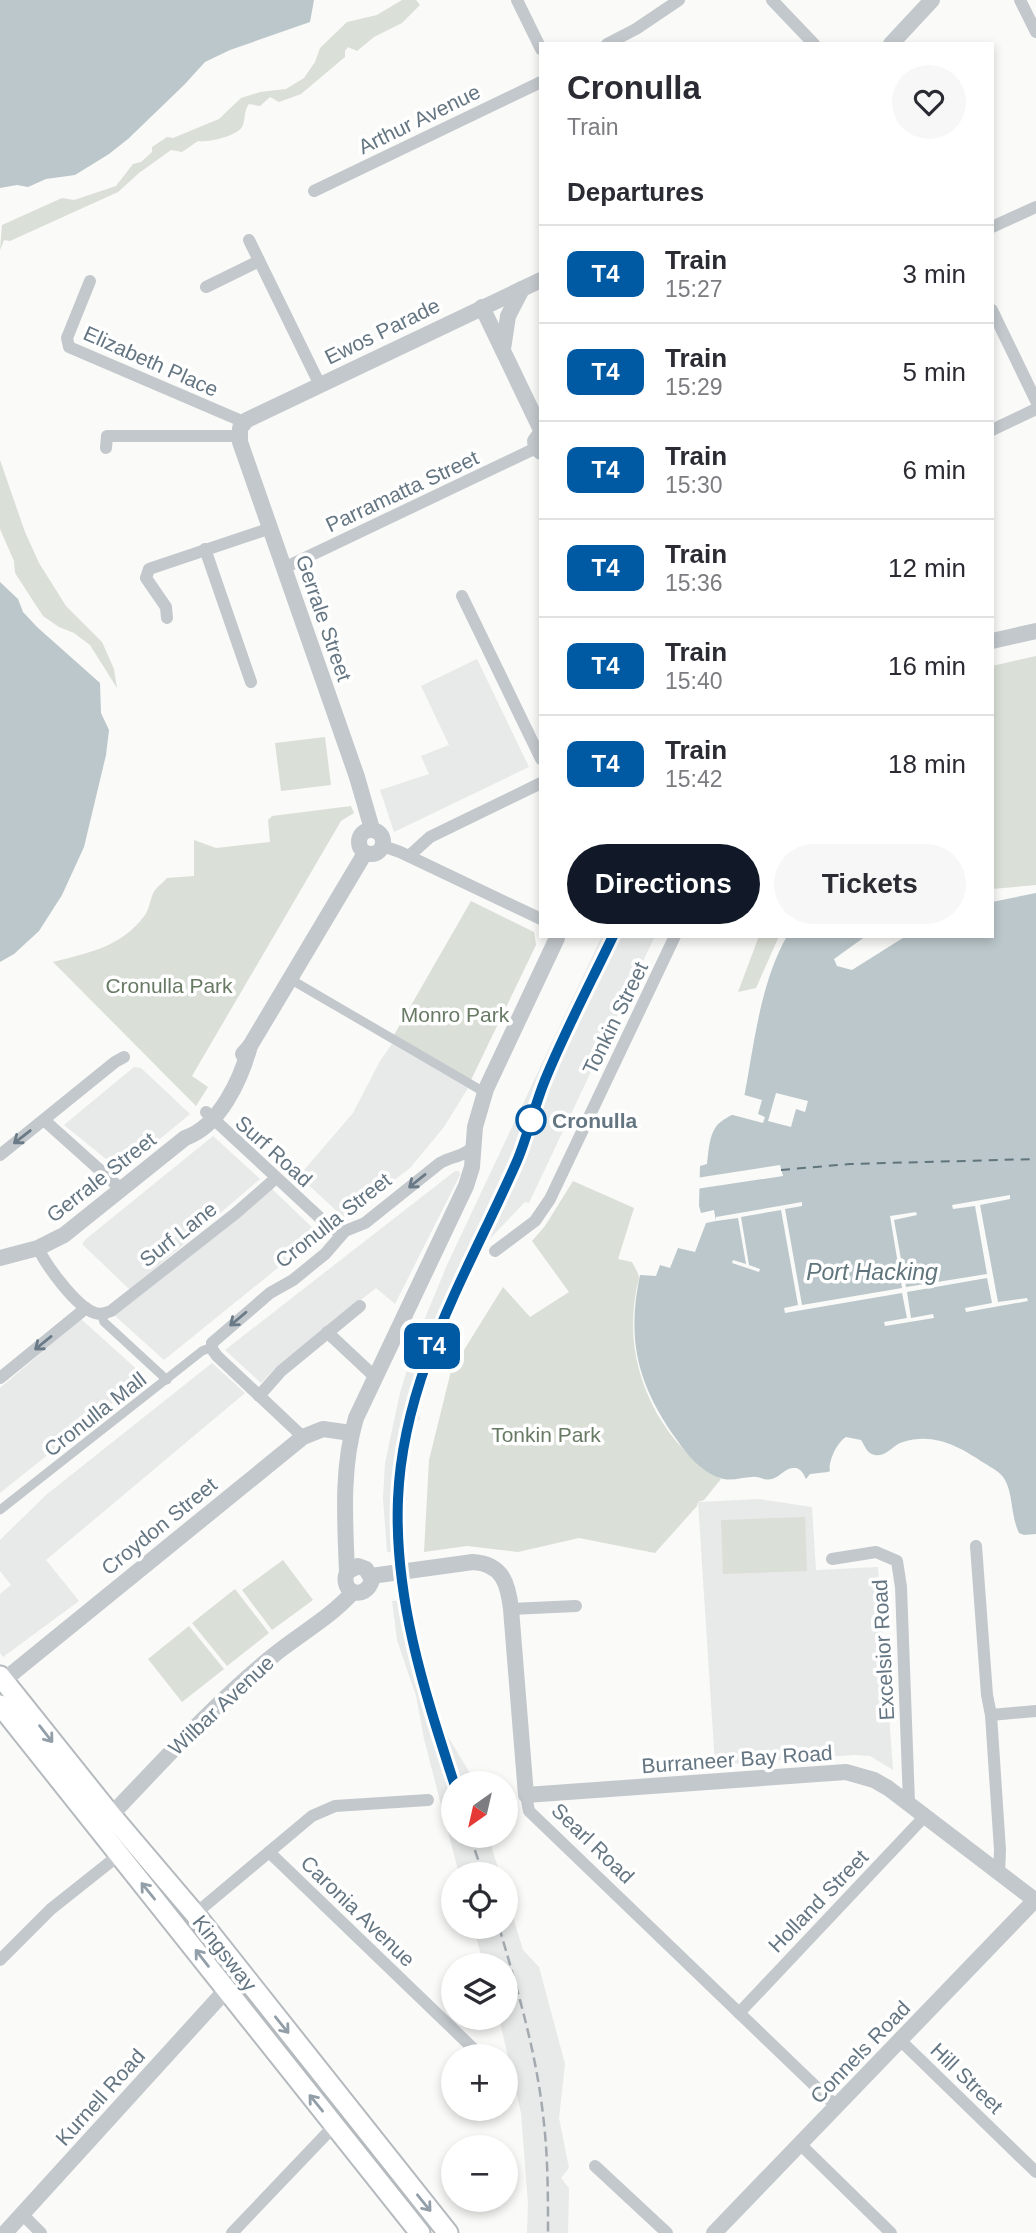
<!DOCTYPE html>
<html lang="en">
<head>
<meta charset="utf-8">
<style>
	body { margin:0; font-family:Helvetica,sans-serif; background:#f7f7f7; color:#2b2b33; height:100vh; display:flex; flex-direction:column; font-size:26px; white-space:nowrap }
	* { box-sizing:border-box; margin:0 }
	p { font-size:23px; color:#7c7c81 }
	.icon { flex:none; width:38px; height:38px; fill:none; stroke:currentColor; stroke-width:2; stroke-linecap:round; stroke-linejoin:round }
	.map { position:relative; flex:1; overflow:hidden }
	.details { position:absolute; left:539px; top:42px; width:455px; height:896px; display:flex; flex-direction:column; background:#fff; border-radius:0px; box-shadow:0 4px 10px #0003 }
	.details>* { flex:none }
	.badge { padding:0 14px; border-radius:10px; font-size:24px; line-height:46px }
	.needle { width:46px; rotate:214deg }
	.tools { position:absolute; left:441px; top:1771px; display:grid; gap:14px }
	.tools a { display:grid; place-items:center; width:77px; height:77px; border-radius:50%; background:#fff; box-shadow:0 4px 10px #0003; font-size:35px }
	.map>.badge { position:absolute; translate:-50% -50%; box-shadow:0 0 0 4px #fff }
	h2 { padding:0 28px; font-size:26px; line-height:63px }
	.round { display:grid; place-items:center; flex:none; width:74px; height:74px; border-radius:37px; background:#f7f7f7 }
	.head { display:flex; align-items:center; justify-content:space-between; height:119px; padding:0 28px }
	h1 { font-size:33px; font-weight:800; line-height:52px }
	.primary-button { display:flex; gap:14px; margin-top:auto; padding:14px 28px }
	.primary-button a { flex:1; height:80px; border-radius:42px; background:#111827; color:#fff; font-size:28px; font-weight:800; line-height:80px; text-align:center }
	.primary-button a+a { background:#f7f7f7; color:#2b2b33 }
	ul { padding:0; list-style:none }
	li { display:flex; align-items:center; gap:21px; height:98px; padding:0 28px; border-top:2px solid #e1e1e2 }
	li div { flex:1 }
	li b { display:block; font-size:26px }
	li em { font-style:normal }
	li .badge { min-width:77px; font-weight:700; text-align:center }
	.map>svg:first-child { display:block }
</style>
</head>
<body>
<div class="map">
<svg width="1036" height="2233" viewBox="0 0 1036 2233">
	<rect width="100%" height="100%" fill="#fafaf8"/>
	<g fill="#e8e9e9">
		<polygon points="477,659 529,767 394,832 380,790 429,774 421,756 449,745 421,686"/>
		<polygon points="602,936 655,936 529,1203 525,1202 481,1248 447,1323 417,1410 420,1418 414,1427 404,1494 407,1498 403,1505 401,1538 403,1551 387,1552 383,1498 385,1463 400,1393 416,1340 447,1265"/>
		<polygon points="392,1044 468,1088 444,1127 410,1168 344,1218 299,1176 353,1113 380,1061"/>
		<polygon points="134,1067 141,1068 190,1114 121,1171 64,1125"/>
		<polygon points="213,1136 260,1179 130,1290 82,1244 86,1239"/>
		<polygon points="455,1171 459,1171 460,1175 395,1304 376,1288 276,1367 261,1383 225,1350"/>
		<polygon points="271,1188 317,1232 316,1237 164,1360 114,1315"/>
		<polygon points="81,1319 142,1374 141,1380 0,1493 0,1388"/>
		<polygon points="212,1363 245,1393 46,1560 79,1601 3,1657 0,1653 0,1594 11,1585 0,1571 0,1540 46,1495"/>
		<polygon points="759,1499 812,1507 816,1570 878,1567 893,1770 870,1756 854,1755 715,1765 698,1502"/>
		<polygon points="407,1600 421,1666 442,1727 476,1783 453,1783 453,1836 488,1836 500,1874 459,1874 424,1739 416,1696 397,1640 392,1601"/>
		<polygon points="506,1894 523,1950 539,1967 565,2064 559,2118 569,2168 561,2178 569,2188 568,2233 527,2233 528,2204 521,2113 499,2018 506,2018 506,1965 484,1965 473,1927 506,1927"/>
	</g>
	<g fill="#dadfd7">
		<path d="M402 0H416L420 5 402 23 374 37 357 51 348 47 345 51V57L301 94 279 102 270 97 260 106 249 104C243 112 246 119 242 127 237 136 207 143 198 141L182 152 171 150 139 173 118 192 10 241 4 240 0 250 2 225 62 198 74 200 116 186 133 164 141 162 152 152V147L167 137 173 138 219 119 241 98 260 92 286 89 304 78 315 62 320 48 347 22 377 15Z"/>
		<polygon points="0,460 25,532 39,563 66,606 102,642 114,669 117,688 90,645 74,633 59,627 43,616 15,573 14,561 0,529"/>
		<polygon points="1036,656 1036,885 992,889 992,666"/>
		<polygon points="325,737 331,785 281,791 275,743"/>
		<path d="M351 806 354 813 341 821 192 1076 208 1087 196 1106 53 962C88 953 122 947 145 915 150 908 150 897 155 890 159 885 164 882 167 878L194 876V840L216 848 270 842 268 820 272 816Z"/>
		<polygon points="471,901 534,932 536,945 471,1080 394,1035"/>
		<polygon points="759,936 779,936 756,988 738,992"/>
		<path d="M573 1181 634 1208 618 1259 632 1262C634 1266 638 1272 639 1277 639 1281 636 1288 636 1292 634 1303 633 1314 633 1325 633 1386 668 1449 721 1479L704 1500 698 1502 697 1506 655 1553 579 1538 518 1552 467 1546 424 1552 429 1460 451 1371 503 1287 530 1317 569 1292 532 1241 545 1226Z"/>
		<polygon points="805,1517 807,1571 723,1574 721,1520"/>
		<polygon points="283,1560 313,1600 272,1630 242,1590"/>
		<polygon points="235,1589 269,1633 227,1666 192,1623"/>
		<polygon points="189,1626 224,1669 182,1702 148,1659"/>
		<polygon points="258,2009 390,2176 399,2192 254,2012"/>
	</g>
	<g fill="#bbc7cb">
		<polygon points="0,0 314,0 310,22 230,50 205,62 184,85 128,139 109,154 75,175 46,179 28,187 17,185 0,188"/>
		<polygon points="0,582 18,599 23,612 37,627 100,683 101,713 109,730 106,755 84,847 62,895 39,931 14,954 0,962"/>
		<path d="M1036 893V1534L1024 1535 1019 1533C1011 1517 1013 1494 1005 1480 1001 1472 992 1468 984 1463 960 1447 934 1432 903 1442 892 1445 887 1457 875 1455 867 1454 865 1446 861 1440L846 1437C837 1442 828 1462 830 1471L828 1472 810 1474 806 1479C804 1475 801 1468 795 1468 786 1467 781 1476 772 1479 764 1481 760 1476 752 1477 742 1477 731 1482 720 1478 702 1472 687 1455 677 1440 638 1386 626 1340 640 1275L656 1276 660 1265 670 1268 678 1248 695 1252 706 1223 716 1221 714 1210 701 1213 699 1206 700 1166 707 1164C709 1150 709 1129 722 1121 733 1113 736 1115 743 1103 754 1047 759 986 787 936H866L834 959 837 966 852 970 906 936H992V902Z"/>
	</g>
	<g fill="#fafaf8">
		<polygon points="776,1093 808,1101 805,1112 796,1109 791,1127 768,1121"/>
		<polygon points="741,1094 762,1100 758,1114 765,1117 763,1123 729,1114 737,1109"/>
		<polygon points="780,1165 783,1176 696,1189 696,1178"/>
		<polygon points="1010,1195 1010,1199 980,1205 998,1302 1027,1298 1028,1301 966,1312 965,1308 992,1303 987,1278 907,1292 911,1318 933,1314 934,1318 885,1326 884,1322 907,1318 902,1293 785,1313 784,1308 798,1305 781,1210 741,1217 749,1265 760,1269 759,1272 732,1263 733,1260 746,1264 738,1218 716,1221 716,1217 802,1202 802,1206 785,1209 802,1305 902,1288 890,1216 916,1212 917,1215 894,1220 906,1287 987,1274 975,1206 953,1209 952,1205"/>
	</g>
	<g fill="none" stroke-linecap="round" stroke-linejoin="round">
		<polyline stroke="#60757c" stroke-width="2" stroke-dasharray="9 7" stroke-linecap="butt" points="781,1170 850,1164 1036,1159"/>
		<g stroke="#b5babe" stroke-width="23">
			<g id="primary">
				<polyline points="0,1676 111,1815 195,1914 448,2233"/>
				<polyline points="0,1705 420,2233"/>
			</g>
		</g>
		<g stroke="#c3c8cc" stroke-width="9">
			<polyline points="290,979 484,1092"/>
			<polyline points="101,1314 104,1322 167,1380"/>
			<polyline points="0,1510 202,1351 212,1347"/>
		</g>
		<g stroke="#c3c8cc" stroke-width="12">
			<polyline points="517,0 541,49"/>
			<polyline points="772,0 814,44"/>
			<polyline points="1020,0 1036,32"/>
			<polyline points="607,44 636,29 679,0"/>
			<polyline points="314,191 541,82"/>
			<polyline points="992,227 1036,207"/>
			<polyline points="249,240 320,385"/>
			<polyline points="90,281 67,338 69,347 244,422"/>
			<polyline points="206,287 259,261"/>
			<polyline points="992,310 1036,401"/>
			<polyline points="992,430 1036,409"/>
			<polyline points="106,448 107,436 239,436"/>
			<polyline points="205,549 251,682"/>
			<polyline points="284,568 536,448"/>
			<polyline points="462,596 541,759"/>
			<polyline points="167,618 166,607 146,578 149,569 271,528"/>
			<polyline points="383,846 400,852 541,919"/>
			<polyline points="409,856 430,837 541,783"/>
			<polyline points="206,1112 332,1229 345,1231"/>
			<polyline points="44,1120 121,1189"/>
			<polyline points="0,1155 115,1062 124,1057"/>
			<path d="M38 1248C46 1265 76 1307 95 1313 101 1315 106 1313 111 1311L236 1213 276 1178"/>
			<polyline points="495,1251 535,1221 550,1199 675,936"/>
			<polyline points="327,1332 374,1376"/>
			<polyline points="0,1378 86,1308"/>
			<polyline points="259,1396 281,1371 360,1306"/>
			<path d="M303 1437 217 1356 212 1349V1343L270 1293 293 1280 325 1254 345 1231 365 1223 440 1163C452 1156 464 1157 473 1146"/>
			<polyline points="976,1546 987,1695 991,1715 1000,1850 999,1873"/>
			<polyline points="832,1559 876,1552 897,1561 901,1587 909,1803"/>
			<polyline points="511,1609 576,1606"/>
			<polyline points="991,1715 1036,1711"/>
			<polyline points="526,1795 529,1811 837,2107"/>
			<polyline points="269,1852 481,2056"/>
			<polyline points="195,1914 312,1816 335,1806 428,1800"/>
			<polyline points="0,1960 51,1909 119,1855"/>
			<polyline points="739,2013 925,1816"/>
			<polyline points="900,2040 1036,2172"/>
			<polyline points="800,2144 891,2233"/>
			<polyline points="595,2166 667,2233"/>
			<polyline points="22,2214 41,2233"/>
			<polyline points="232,2233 334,2126"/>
		</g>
		<g stroke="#c3c8cc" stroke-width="16">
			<polyline points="891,44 932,0"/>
			<polyline points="482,307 541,430"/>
			<polyline points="503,349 508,316 522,289"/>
			<polyline points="541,433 535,441 536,448 541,452"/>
			<polyline points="992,641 1036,631"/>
			<polyline points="372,829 357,777 240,442 240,428 247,420 541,280"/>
			<circle cx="371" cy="842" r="12"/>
			<polyline points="243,1054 250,1046 365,853"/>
			<path d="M0 1258 38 1248 64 1235 185 1138C220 1126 241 1079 250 1046"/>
			<path d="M347 1572 358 1566 366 1569 372 1580C365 1602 339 1593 347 1572 345 1521 341 1468 356 1418L466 1186 472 1167 475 1127 486 1089 557 938"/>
			<path d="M371 1576 473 1562C503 1564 508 1584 511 1609L526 1795 846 1772 874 1780 888 1788 1036 1901"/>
			<polyline points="4,1680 303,1437 323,1429 351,1433"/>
			<path d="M111 1815C162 1762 212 1706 269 1659 296 1636 329 1619 353 1592"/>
			<polyline points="5,2233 226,1990"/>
			<polyline points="714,2233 1035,1900"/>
		</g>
		<use href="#primary" stroke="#fff" stroke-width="19"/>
		<g stroke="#a2aab0" stroke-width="2.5" stroke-dasharray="10 5" stroke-linecap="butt">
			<polyline points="445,1776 453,1803"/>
			<path d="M454 1783C439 1738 423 1692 412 1646 385 1535 399 1429 440 1324 462 1268 493 1216 517 1161 529 1135 534 1106 545 1080 565 1031 590 984 613 936"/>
			<polyline points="470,1836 483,1874"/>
			<path d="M499 1927C517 1988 536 2051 543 2115 548 2154 548 2194 548 2233"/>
		</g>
	</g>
	<defs><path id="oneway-shaft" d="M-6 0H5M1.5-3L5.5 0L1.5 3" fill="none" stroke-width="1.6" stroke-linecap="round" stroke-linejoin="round" transform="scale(1.75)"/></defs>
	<g stroke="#6a7a87">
		<use href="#oneway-shaft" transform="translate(22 1137) rotate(142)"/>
		<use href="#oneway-shaft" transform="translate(417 1181) rotate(141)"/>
		<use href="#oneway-shaft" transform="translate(238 1319) rotate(140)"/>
		<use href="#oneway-shaft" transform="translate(43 1343) rotate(141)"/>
	</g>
	<g stroke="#939fa8">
		<use href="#oneway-shaft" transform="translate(46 1734) rotate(52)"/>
		<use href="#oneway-shaft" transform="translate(148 1891) rotate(-129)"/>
		<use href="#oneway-shaft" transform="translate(202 1958) rotate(-128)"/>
		<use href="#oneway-shaft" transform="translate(282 2025) rotate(51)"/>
		<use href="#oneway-shaft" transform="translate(316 2103) rotate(-129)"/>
		<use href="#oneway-shaft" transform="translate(424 2203) rotate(51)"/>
	</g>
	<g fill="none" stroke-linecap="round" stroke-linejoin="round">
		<g stroke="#fff" stroke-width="16">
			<path id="line" d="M454 1783C424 1690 394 1598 398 1499 403 1375 469 1270 517 1161 528 1135 534 1107 545 1080 565 1031 590 984 613 936"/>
		</g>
		<use href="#line" stroke="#005aa3" stroke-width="10"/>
	</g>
	<circle fill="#fff" stroke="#005aa3" stroke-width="3.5" cx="531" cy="1120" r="14"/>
	<g text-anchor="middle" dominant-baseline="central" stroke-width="7" stroke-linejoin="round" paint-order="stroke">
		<g font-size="21" fill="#657683" stroke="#fff">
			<text transform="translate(419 119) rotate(-26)">Arthur Avenue</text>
			<text transform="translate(382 331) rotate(-26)">Ewos Parade</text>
			<text transform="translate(151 361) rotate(24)">Elizabeth Place</text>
			<text transform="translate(402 491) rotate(-25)">Parramatta Street</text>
			<text transform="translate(324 618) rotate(71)">Gerrale Street</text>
			<text transform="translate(615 1018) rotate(-64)">Tonkin Street</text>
			<text transform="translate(274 1151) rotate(42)">Surf Road</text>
			<text transform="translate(101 1177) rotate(-38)">Gerrale Street</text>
			<text transform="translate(333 1220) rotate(-38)">Cronulla Street</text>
			<text transform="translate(178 1234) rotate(-38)">Surf Lane</text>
			<text transform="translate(95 1414) rotate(-38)">Cronulla Mall</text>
			<text transform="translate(159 1526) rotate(-39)">Croydon Street</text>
			<text transform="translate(883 1650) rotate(-93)">Excelsior Road</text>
			<text transform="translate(221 1705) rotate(-43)">Wilbar Avenue</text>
			<text transform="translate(737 1759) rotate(-4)">Burraneer Bay Road</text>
			<text transform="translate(593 1843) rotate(44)">Searl Road</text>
			<text transform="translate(818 1901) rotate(-46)">Holland Street</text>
			<text transform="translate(358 1911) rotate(44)">Caronia Avenue</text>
			<text transform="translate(225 1953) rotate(52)">Kingsway</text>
			<text transform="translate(860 2052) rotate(-46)">Connels Road</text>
			<text transform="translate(967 2078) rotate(44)">Hill Street</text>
			<text transform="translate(100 2097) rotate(-48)">Kurnell Road</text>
		</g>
		<g font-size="21" fill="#687a64" stroke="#fff">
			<text x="169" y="985">Cronulla Park</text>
			<text x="455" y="1014">Monro Park</text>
			<text x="546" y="1434">Tonkin Park</text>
		</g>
		<g font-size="21" font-weight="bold" fill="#657683" stroke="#fff" text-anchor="start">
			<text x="552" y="1120">Cronulla</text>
		</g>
		<g font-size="23" font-style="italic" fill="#60757c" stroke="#fff">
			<text x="872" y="1272">Port Hacking</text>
		</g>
	</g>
</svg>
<div class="tools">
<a><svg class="needle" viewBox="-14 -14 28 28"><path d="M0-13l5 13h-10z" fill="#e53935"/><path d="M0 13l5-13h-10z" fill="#7c7c81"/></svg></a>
<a><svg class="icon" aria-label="locate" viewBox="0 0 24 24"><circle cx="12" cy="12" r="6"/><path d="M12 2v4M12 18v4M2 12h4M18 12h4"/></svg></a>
<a><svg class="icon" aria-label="layers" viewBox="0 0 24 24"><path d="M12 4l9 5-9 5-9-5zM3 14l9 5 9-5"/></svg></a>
<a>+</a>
<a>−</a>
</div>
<b class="badge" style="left:432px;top:1346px;background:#005aa3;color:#fff">T4</b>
<section class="details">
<div class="head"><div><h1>Cronulla</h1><p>Train</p></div><a class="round"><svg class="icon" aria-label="heart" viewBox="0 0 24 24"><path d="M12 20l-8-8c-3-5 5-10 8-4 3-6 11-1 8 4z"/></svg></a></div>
<h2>Departures</h2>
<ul>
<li><span class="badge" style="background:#005aa3;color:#fff">T4</span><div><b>Train</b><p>15:27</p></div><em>3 min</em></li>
<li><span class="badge" style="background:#005aa3;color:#fff">T4</span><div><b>Train</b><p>15:29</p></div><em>5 min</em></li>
<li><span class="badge" style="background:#005aa3;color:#fff">T4</span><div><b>Train</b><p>15:30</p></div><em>6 min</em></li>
<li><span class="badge" style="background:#005aa3;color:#fff">T4</span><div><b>Train</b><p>15:36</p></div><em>12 min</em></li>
<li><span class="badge" style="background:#005aa3;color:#fff">T4</span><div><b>Train</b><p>15:40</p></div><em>16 min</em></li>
<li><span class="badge" style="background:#005aa3;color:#fff">T4</span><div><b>Train</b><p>15:42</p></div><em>18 min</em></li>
</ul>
<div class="primary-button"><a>Directions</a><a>Tickets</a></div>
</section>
</div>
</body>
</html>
